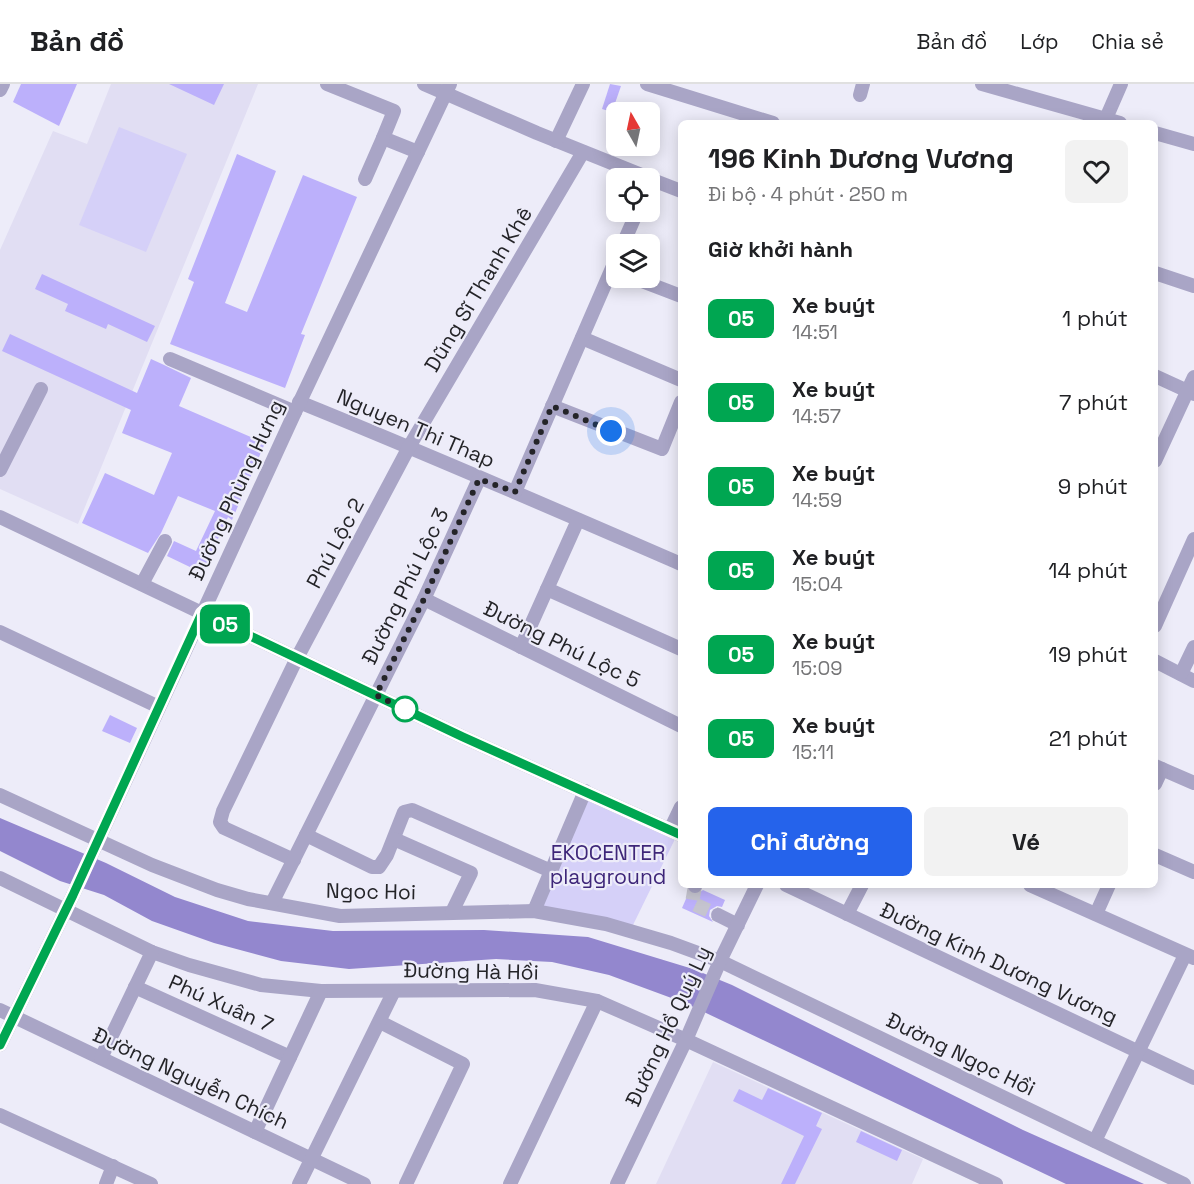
<!DOCTYPE html>
<html lang="vi">
<head>
<meta charset="utf-8">
<style>
	body { margin:0; font-family:"Space Grotesk",sans-serif; background:#f2f2f2; color:#202124; height:100vh; display:flex; flex-direction:column; font-size:22px; white-space:nowrap }
	* { box-sizing:border-box; margin:0 }
	p { font-size:20px; color:#757577 }
	.icon { flex:none; width:33px; height:33px; fill:none; stroke:currentColor; stroke-width:2; stroke-linecap:round; stroke-linejoin:round }
	.map { position:relative; flex:1; overflow:hidden }
	.details { position:absolute; left:678px; top:36px; width:480px; height:768px; display:flex; flex-direction:column; background:#fff; border-radius:9px; box-shadow:0 3px 15px #0003 }
	.details>* { flex:none }
	.badge { padding:0 12px; border-radius:9px; font-size:21px; line-height:39px }
	.needle { width:39px; rotate:351deg }
	.tools { position:absolute; left:606px; top:18px; display:grid; gap:12px }
	.tools a { display:grid; place-items:center; width:54px; height:54px; border-radius:9px; background:#fff; box-shadow:0 3px 15px #0003; font-size:30px }
	.you { position:absolute; width:30px; height:30px; margin:-15px; border:4px solid #fff; border-radius:50%; background:#1a73e8; box-shadow:0 0 0 9px #1a73e833 }
	.map>.badge { position:absolute; translate:-50% -50%; box-shadow:0 0 0 3px #fff }
	h2 { padding:0 30px; font-size:22px; line-height:54px }
	.round { display:grid; place-items:center; flex:none; width:63px; height:63px; border-radius:9px; background:#f2f2f2 }
	.summary { display:flex; align-items:center; justify-content:space-between; height:102px; padding:0 30px }
	h1 { font-size:28px; font-weight:700; line-height:45px }
	.action { display:flex; gap:12px; margin-top:auto; padding:12px 30px }
	.action a { flex:1; height:69px; border-radius:9px; background:#2563eb; color:#fff; font-size:24px; font-weight:700; line-height:69px; text-align:center }
	.action a+a { background:#f2f2f2; color:#202124 }
	ul { padding:0; list-style:none }
	li { display:flex; align-items:center; gap:18px; height:84px; padding:0 30px }
	li div { flex:1 }
	li b { display:block; font-size:22px }
	li em { font-style:normal }
	li .badge { min-width:66px; font-weight:700; text-align:center }
	header { display:flex; align-items:center; gap:36px; box-sizing:border-box; height:84px; padding:0 30px; background:#fff; border-bottom:2px solid #e0e0e0 }
	header strong { font-size:28px }
	nav { display:flex; gap:33px; margin-inline-start:auto; font-size:21px }
	.map>svg:first-child { display:block }
</style>
</head>
<body>
<header>
<strong>Bản đồ</strong>
<nav><a>Bản đồ</a><a>Lớp</a><a>Chia sẻ</a></nav>
</header>
<div class="map">
<svg width="1194" height="1100" viewBox="0 0 1194 1100">
	<rect width="100%" height="100%" fill="#edecf9"/>
	<g fill="#e1def3">
		<polygon points="111,0 258,0 78,440 0,405 0,166 53,47 87,60"/>
		<polygon points="713,978 923,1075 912,1100 656,1100"/>
	</g>
	<g fill="#d5d0f8">
		<polygon points="119,43 187,70 146,168 79,141"/>
		<polygon points="585,707 675,755 633,841 534,827"/>
	</g>
	<polygon fill="#9387ce" points="0,734 106,779 175,813 248,837 333,847 484,846 588,853 693,885 732,901 1023,1046 1144,1100 1066,1100 685,919 609,891 552,878 496,875 349,885 281,877 214,859 152,837 104,811 60,797 0,767"/>
	<g fill="#bcb0fb">
		<polygon points="21,0 77,0 59,42 13,18"/>
		<polygon points="169,0 224,0 214,21"/>
		<polygon points="610,0 621,2 612,28 602,25"/>
		<polygon points="237,70 276,87 225,219 247,228 303,91 357,113 301,250 305,251 285,304 170,260 194,198 188,195"/>
		<polygon points="42,190 155,242 147,258 108,240 106,245 65,227 68,220 35,205"/>
		<polygon points="10,250 137,309 151,275 162,280 191,294 179,322 265,359 232,436 228,433 207,479 192,484 167,472 174,457 196,467 215,427 178,412 161,449 148,469 82,439 105,389 154,411 172,369 122,349 131,326 2,267"/>
		<polygon points="110,631 137,644 130,659 102,647"/>
		<polygon points="703,806 725,816 722,823 717,822 710,826 709,832 713,838 682,824 689,808 696,811"/>
		<polygon points="768,1004 822,1029 816,1042 822,1045 795,1100 781,1100 804,1052 733,1017 739,1005 762,1016"/>
		<polygon points="861,1047 902,1066 897,1077 856,1058"/>
	</g>
	<g fill="none" stroke-linecap="round" stroke-linejoin="round">
		<polyline stroke="#c5c4cf" stroke-width="14" stroke-dasharray="14 7" stroke-linecap="butt" points="695,802 692,819 718,831"/>
		<g stroke="#a9a5c6" stroke-width="14">
			<polyline points="327,0 394,27 383,54 418,68"/>
			<polyline points="424,0 537,49 649,94"/>
			<polyline points="647,0 773,39"/>
			<polyline points="982,0 1120,39"/>
			<polyline points="0,6 3,0"/>
			<polyline points="860,11 863,0"/>
			<polyline points="1104,39 1121,0"/>
			<polyline points="1155,49 1194,60"/>
			<polyline points="556,57 583,0"/>
			<polyline points="365,95 383,54"/>
			<polyline points="650,95 681,107"/>
			<polyline points="623,160 637,128"/>
			<polyline points="1155,189 1194,202"/>
			<polyline points="634,194 681,212"/>
			<polyline points="582,254 681,296"/>
			<polyline points="170,275 295,328"/>
			<polyline points="1155,292 1194,310"/>
			<path d="M299 318C428 370 554 425 681 480"/>
			<polyline points="552,322 662,365 681,318"/>
			<polyline points="1155,377 1194,293"/>
			<polyline points="0,386 41,305"/>
			<polyline points="515,408 616,175"/>
			<polyline points="0,433 463,653 681,751"/>
			<polyline points="142,500 165,457"/>
			<polyline points="547,505 681,565"/>
			<polyline points="424,515 681,642"/>
			<polyline points="1155,542 1194,455"/>
			<polyline points="0,548 159,623"/>
			<polyline points="521,563 578,436"/>
			<polyline points="1155,577 1194,597"/>
			<polyline points="1181,590 1194,563"/>
			<polyline points="1155,682 1194,699"/>
			<polyline points="1155,700 1162,685"/>
			<polyline points="0,711 152,781 217,806 248,815 340,832 534,827 606,840 671,859 720,877 1184,1100"/>
			<polyline points="670,746 681,723"/>
			<polyline points="306,751 372,783 379,783 387,771 404,728 412,726 551,787"/>
			<polyline points="394,755 471,789 452,828"/>
			<polyline points="1155,771 1194,788"/>
			<polyline points="294,776 224,744 220,738 223,727 297,574 409,363 583,68"/>
			<polyline points="0,794 152,868 189,881 261,901 321,907 535,906 597,917 686,956 996,1100"/>
			<polyline points="786,801 1194,994"/>
			<polyline points="1030,801 1194,874"/>
			<polyline points="695,802 695,801"/>
			<polyline points="272,819 424,515 479,395"/>
			<polyline points="534,827 585,707"/>
			<polyline points="847,830 862,801"/>
			<polyline points="1096,830 1109,801"/>
			<polyline points="718,831 738,841"/>
			<polyline points="135,903 290,973"/>
			<polyline points="0,926 364,1100"/>
			<polyline points="380,938 463,980 406,1100"/>
			<polyline points="0,961 73,811 295,328 450,0"/>
			<polyline points="101,974 152,868"/>
			<polyline points="0,1031 151,1100"/>
			<polyline points="255,1048 321,907"/>
			<polyline points="1095,1057 1185,871"/>
			<polyline points="106,1100 113,1082"/>
			<polyline points="299,1100 394,907"/>
			<polyline points="510,1100 597,917"/>
			<polyline points="617,1100 686,956 720,877 757,801"/>
		</g>
	</g>
	<g fill="none" stroke-linecap="round" stroke-linejoin="round">
		<g stroke="#fff" stroke-width="14">
			<polyline id="line" points="0,961 73,811 202,529 463,653 681,751"/>
		</g>
		<use href="#line" stroke="#00a651" stroke-width="9"/>
		<polyline stroke="#242428" stroke-width="6" stroke-dasharray="0 10.8" points="405,625 406,626 376,611 424,515 479,395 515,408 552,322 611,347"/>
	</g>
	<circle fill="#fff" stroke="#00a651" stroke-width="3" cx="405" cy="625" r="12"/>
	<g text-anchor="middle" dominant-baseline="central" stroke-width="4.5" stroke-linejoin="round" paint-order="stroke">
		<g font-size="21" fill="#242428" stroke="#edecf9">
			<text transform="translate(478 205) rotate(-59)">Dũng Sĩ Thanh Khê</text>
			<text transform="translate(416 344) rotate(23)">Nguyen Thi Thap</text>
			<text transform="translate(236 406) rotate(-65)">Đường Phùng Hưng</text>
			<text transform="translate(335 459) rotate(-62)">Phú Lộc 2</text>
			<text transform="translate(405 502) rotate(-64)">Đường Phú Lộc 3</text>
			<text transform="translate(562 560) rotate(26)">Đường Phú Lộc 5</text>
			<text transform="translate(371 807) rotate(1)">Ngoc Hoi</text>
			<text transform="translate(999 879) rotate(25)">Đường Kinh Dương Vương</text>
			<text transform="translate(471 887) rotate(1)">Đường Hà Hồi</text>
			<text transform="translate(221 919) rotate(24)">Phú Xuân 7</text>
			<text transform="translate(668 942) rotate(-65)">Đường Hồ Quý Ly</text>
			<text transform="translate(961 970) rotate(26)">Đường Ngọc Hồi</text>
			<text transform="translate(191 994) rotate(25)">Đường Nguyễn Chích</text>
		</g>
		<g font-size="21" fill="#3e2679" stroke="#edecf9">
			<text x="608" y="768">EKOCENTER<tspan x="608" dy="24">playground</tspan></text>
		</g>
	</g>
</svg>
<div class="tools">
<a><svg class="needle" viewBox="-14 -14 28 28"><path d="M0-13l5 13h-10z" fill="#e53935"/><path d="M0 13l5-13h-10z" fill="#757577"/></svg></a>
<a><svg class="icon" aria-label="locate" viewBox="0 0 24 24"><circle cx="12" cy="12" r="6"/><path d="M12 2v4M12 18v4M2 12h4M18 12h4"/></svg></a>
<a><svg class="icon" aria-label="layers" viewBox="0 0 24 24"><path d="M12 4l9 5-9 5-9-5zM3 14l9 5 9-5"/></svg></a>
</div>
<div class="you" style="left:611px;top:347px"></div>
<b class="badge" style="left:225px;top:540px;background:#00a651;color:#fff">05</b>
<section class="details">
<div class="summary"><div><h1>196 Kinh Dương Vương</h1><p>Đi bộ · 4 phút · 250 m</p></div><a class="round"><svg class="icon" aria-label="heart" viewBox="0 0 24 24"><path d="M12 20l-8-8c-3-5 5-10 8-4 3-6 11-1 8 4z"/></svg></a></div>
<h2>Giờ khởi hành</h2>
<ul>
<li><span class="badge" style="background:#00a651;color:#fff">05</span><div><b>Xe buýt</b><p>14:51</p></div><em>1 phút</em></li>
<li><span class="badge" style="background:#00a651;color:#fff">05</span><div><b>Xe buýt</b><p>14:57</p></div><em>7 phút</em></li>
<li><span class="badge" style="background:#00a651;color:#fff">05</span><div><b>Xe buýt</b><p>14:59</p></div><em>9 phút</em></li>
<li><span class="badge" style="background:#00a651;color:#fff">05</span><div><b>Xe buýt</b><p>15:04</p></div><em>14 phút</em></li>
<li><span class="badge" style="background:#00a651;color:#fff">05</span><div><b>Xe buýt</b><p>15:09</p></div><em>19 phút</em></li>
<li><span class="badge" style="background:#00a651;color:#fff">05</span><div><b>Xe buýt</b><p>15:11</p></div><em>21 phút</em></li>
</ul>
<div class="action"><a>Chỉ đường</a><a>Vé</a></div>
</section>
</div>
</body>
</html>
